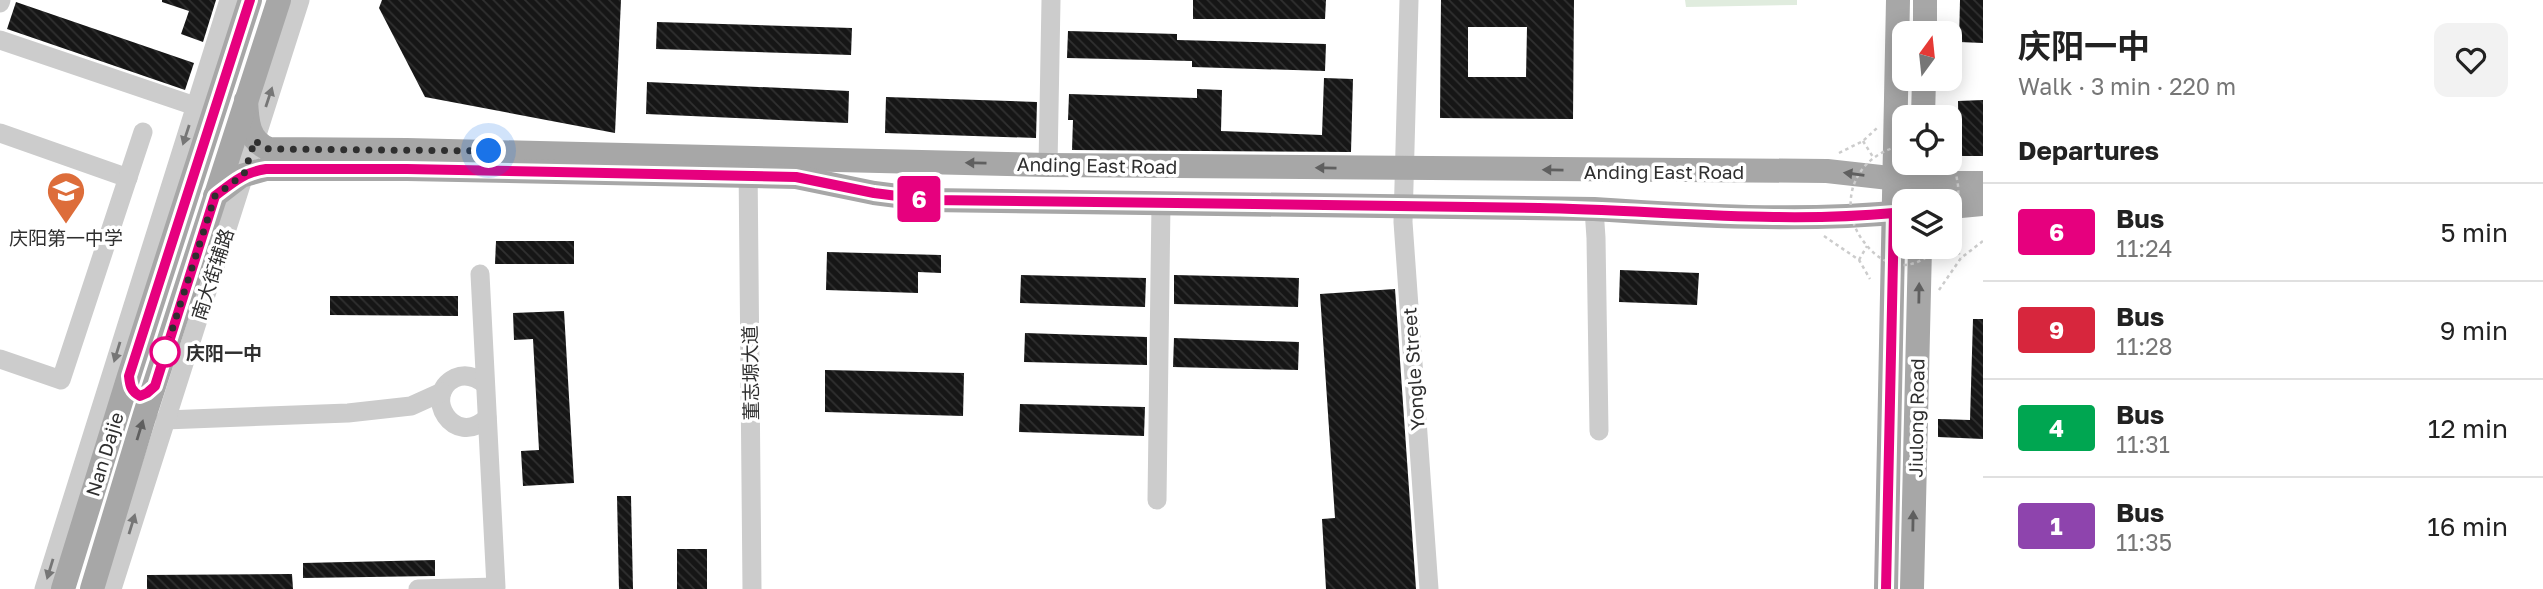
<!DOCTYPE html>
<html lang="en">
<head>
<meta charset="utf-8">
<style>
	body { margin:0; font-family:"Golos Text","Noto Sans SC",sans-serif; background:#f2f2f2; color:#222; height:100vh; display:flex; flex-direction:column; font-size:26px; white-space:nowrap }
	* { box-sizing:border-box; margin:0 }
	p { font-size:23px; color:#767676 }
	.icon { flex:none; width:38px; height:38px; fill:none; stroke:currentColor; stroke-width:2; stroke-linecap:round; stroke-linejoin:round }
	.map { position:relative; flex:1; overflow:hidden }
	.sheet { display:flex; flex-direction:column; background:#fff; width:560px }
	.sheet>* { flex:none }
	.badge { padding:0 14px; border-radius:5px; font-size:24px; line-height:46px }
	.needle { width:46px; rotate:15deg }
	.fabs { position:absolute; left:1892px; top:21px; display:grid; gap:14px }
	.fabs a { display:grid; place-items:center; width:70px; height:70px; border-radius:14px; background:#fff; box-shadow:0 4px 18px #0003; font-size:35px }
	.you { position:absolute; width:35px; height:35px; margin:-18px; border:5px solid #fff; border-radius:50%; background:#1a73e8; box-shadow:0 0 0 10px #1a73e833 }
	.map>.badge { position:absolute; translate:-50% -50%; box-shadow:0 0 0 4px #fff }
	h2 { padding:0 35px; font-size:26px; line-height:63px }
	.round { display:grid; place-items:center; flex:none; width:74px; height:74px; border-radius:14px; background:#f2f2f2 }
	.summary { display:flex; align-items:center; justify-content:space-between; height:119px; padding:0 35px }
	h1 { font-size:33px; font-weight:700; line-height:52px }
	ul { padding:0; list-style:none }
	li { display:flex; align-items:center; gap:21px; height:98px; padding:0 35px; border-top:2px solid #e0e0e0 }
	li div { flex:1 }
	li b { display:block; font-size:26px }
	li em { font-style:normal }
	li .badge { min-width:77px; font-weight:700; text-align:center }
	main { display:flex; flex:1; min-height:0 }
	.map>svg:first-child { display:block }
</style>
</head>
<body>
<main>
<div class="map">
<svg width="1983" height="589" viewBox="0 0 1983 589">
	<defs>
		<pattern id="building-back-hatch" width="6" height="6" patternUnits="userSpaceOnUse" patternTransform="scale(1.75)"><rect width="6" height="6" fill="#161616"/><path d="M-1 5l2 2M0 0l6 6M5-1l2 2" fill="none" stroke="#303030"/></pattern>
	</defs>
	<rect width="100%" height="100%" fill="#fff"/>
	<polygon fill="#e0ecde" points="1685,0 1797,0 1797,5 1686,7"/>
	<g fill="url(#building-back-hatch)" fill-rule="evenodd">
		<polygon points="162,0 216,0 203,42 181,34 189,11 162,2"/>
		<polygon points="382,0 621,0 615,133 425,97 379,8"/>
		<polygon points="1193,0 1326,0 1325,19 1193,19"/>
		<path d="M1441 0H1574L1573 119 1440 118ZM1468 27H1527L1526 77H1468Z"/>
		<polygon points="1960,0 1983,0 1983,43 1959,42"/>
		<polygon points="16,2 194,63 185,90 7,29"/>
		<polygon points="657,22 852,28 851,55 656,49"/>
		<polygon points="1068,31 1177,34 1177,40 1326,44 1325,71 1192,67 1192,61 1067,58"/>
		<polygon points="1324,78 1353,79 1351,152 1072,150 1073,120 1068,120 1069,94 1197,98 1197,89 1222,90 1221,131 1322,135"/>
		<polygon points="647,82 849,91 848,123 646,114"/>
		<polygon points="886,97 1037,102 1036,138 885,133"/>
		<polygon points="1983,100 1983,156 1959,156 1958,101"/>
		<polygon points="496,241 574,241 574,264 495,264"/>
		<polygon points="827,252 941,255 941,273 918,272 918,293 826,290"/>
		<polygon points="1620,270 1699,273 1697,305 1619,302"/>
		<polygon points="1021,275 1146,278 1145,307 1020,303"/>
		<polygon points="1174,275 1299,278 1298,307 1174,304"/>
		<polygon points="1395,289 1416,589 1326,589 1322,519 1335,518 1320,294"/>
		<polygon points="330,296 458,296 458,316 330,315"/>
		<polygon points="564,311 574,483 523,486 521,451 539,450 533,339 514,340 513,313"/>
		<polygon points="1973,319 1983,319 1983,439 1938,437 1938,419 1970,420"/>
		<polygon points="1025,333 1147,337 1147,365 1024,362"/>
		<polygon points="1174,338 1299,342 1298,370 1173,367"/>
		<polygon points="825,370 964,373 963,416 825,412"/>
		<polygon points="1020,404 1145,407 1144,436 1019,432"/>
		<polygon points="617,496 631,496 633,589 619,589"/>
		<rect x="677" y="549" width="30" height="40"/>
		<polygon points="435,560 435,576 303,578 303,563"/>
		<polygon points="292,574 293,589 147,589 147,575"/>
	</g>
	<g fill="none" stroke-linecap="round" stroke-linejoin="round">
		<g stroke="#ccc" stroke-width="2.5" stroke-dasharray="3.5 3.5" stroke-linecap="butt">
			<polyline points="1863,141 1873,157"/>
			<polyline points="1839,153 1863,141 1877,128"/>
			<polyline points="1950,154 1955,164"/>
			<polyline points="1824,236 1859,260 1870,279"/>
			<polyline points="1955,245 1961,258"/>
			<polyline points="1859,260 1867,246"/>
			<polyline points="1939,290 1961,258 1983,241"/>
		</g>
		<g stroke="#ccc" stroke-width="19">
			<polyline points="1409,0 1403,222 1429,589"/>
			<polyline points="0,3 1,0"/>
			<polyline points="0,40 195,106"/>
			<polyline points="0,133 128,178"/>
			<polyline points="748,162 752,589"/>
			<polyline points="1048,165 1051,0"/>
			<polyline points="1594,209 1596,238 1599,431"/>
			<polyline points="0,359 61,380 143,132"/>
			<path d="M485 384C476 377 466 373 455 378 421 395 454 449 487 418"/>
			<polyline points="165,420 348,413 411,406 442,392"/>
			<polyline points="1157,500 1161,203"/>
			<polyline points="44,589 229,0"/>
			<polyline points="112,589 300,0"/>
			<polyline points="418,589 496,587 480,274"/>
		</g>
		<g stroke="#a7a7a7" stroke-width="24">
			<polyline points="1925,33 1925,0"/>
			<path d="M246 100C247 121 248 141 269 149L407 150 1048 165 1827 171 1934 183H1983"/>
			<polyline points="1923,117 1924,79"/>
			<path d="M215 196 241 176 266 169H407L796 177 874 193 929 200 1594 209C1697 216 1801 222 1904 212"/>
			<polyline points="1921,201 1922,163"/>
			<polyline points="1950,207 1983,204"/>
			<polyline points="63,589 129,376 250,0"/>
			<polyline points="92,589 145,414 279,0"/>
			<polyline points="1886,589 1898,0"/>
			<polyline points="1912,589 1920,247"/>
		</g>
		<path stroke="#ccc" stroke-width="2.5" stroke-dasharray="3.5 3.5" stroke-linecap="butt" d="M1904 145C1880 150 1861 163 1853 187 1848 205 1851 223 1861 238 1911 311 1983 219 1950 160"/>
	</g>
	<defs><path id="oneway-solid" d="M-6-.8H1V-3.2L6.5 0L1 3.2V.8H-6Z" transform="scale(1.75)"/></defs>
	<g fill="#767676">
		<use href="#oneway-solid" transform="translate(269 97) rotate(-72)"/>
		<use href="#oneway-solid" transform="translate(186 135) rotate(108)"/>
		<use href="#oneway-solid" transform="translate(117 352) rotate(107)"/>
		<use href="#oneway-solid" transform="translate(132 524) rotate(-73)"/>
		<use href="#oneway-solid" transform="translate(50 569) rotate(107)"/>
	</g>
	<g fill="#5f5f5f">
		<use href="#oneway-solid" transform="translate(976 163) rotate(-179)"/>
		<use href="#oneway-solid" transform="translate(1326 168) rotate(-179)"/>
		<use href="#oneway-solid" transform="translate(1553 170) rotate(-179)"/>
		<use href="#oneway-solid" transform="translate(1854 174) rotate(-172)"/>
		<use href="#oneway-solid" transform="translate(1919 293) rotate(-89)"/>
		<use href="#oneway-solid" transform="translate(140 430) rotate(-73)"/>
		<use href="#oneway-solid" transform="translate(1913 521) rotate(-89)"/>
	</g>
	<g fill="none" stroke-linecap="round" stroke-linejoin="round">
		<g stroke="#fff" stroke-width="16">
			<path id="line" d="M250 0 129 376C130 386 131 391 140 396L147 393 155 386 215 196C232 183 244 172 266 169H407L796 177 874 193 929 200C1132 203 1336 204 1539 208 1657 210 1775 224 1894 213L1886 589"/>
		</g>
		<use href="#line" stroke="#e6007e" stroke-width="10"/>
		<polyline stroke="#2f2f2f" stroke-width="7" stroke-dasharray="0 12.6" points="165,352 215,196 244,174 255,140 260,145 269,149 489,151"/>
	</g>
	<defs>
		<g id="school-pin" transform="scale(2.0125)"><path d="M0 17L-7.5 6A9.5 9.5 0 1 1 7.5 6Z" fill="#dd6d3a" stroke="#fff"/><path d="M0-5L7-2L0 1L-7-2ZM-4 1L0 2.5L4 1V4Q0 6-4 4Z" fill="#fff"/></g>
	</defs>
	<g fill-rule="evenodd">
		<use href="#school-pin" x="66" y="191"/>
	</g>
	<circle fill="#fff" stroke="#e6007e" stroke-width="3.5" cx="165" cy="352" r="14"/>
	<g text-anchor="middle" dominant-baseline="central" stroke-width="7" stroke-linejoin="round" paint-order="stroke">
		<g font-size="19" fill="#2f2f2f" stroke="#fff">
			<text transform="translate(1097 165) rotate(1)">Anding East Road</text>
			<text x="1664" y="171">Anding East Road</text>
			<text transform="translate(212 274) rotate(-72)">南大街辅路</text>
			<text transform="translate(1413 369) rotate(-94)">Yongle Street</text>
			<text transform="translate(750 373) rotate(-91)">董志塬大道</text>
			<text transform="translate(1916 418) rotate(-89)">Jiulong Road</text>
			<text transform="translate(104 454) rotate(-73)">Nan Dajie</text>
		</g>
		<g font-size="19" fill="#2f2f2f" stroke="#fff">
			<text x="66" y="237">庆阳第一中学</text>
		</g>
		<g font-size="19" font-weight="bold" fill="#2f2f2f" stroke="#fff" text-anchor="start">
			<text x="186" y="352">庆阳一中</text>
		</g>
	</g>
</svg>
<div class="fabs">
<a><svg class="needle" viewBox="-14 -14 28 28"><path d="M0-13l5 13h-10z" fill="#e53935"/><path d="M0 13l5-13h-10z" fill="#767676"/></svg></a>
<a><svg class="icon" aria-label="locate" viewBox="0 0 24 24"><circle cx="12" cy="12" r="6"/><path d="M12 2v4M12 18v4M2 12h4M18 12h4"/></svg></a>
<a><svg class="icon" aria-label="layers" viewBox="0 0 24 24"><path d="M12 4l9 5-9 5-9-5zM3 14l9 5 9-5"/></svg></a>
</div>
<div class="you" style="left:489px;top:151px"></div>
<b class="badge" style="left:919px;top:199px;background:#e6007e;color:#fff">6</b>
</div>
<section class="sheet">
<div class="summary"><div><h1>庆阳一中</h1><p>Walk · 3 min · 220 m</p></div><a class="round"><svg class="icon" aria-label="heart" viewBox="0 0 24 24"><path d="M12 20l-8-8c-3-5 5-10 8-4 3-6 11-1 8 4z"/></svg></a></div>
<h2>Departures</h2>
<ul>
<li><span class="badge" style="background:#e6007e;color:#fff">6</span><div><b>Bus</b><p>11:24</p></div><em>5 min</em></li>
<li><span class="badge" style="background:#d7263d;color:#fff">9</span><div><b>Bus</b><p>11:28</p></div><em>9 min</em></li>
<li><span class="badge" style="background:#00a651;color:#fff">4</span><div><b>Bus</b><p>11:31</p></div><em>12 min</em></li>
<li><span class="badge" style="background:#8e44ad;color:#fff">1</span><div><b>Bus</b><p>11:35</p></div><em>16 min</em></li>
</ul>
</section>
</main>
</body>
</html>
